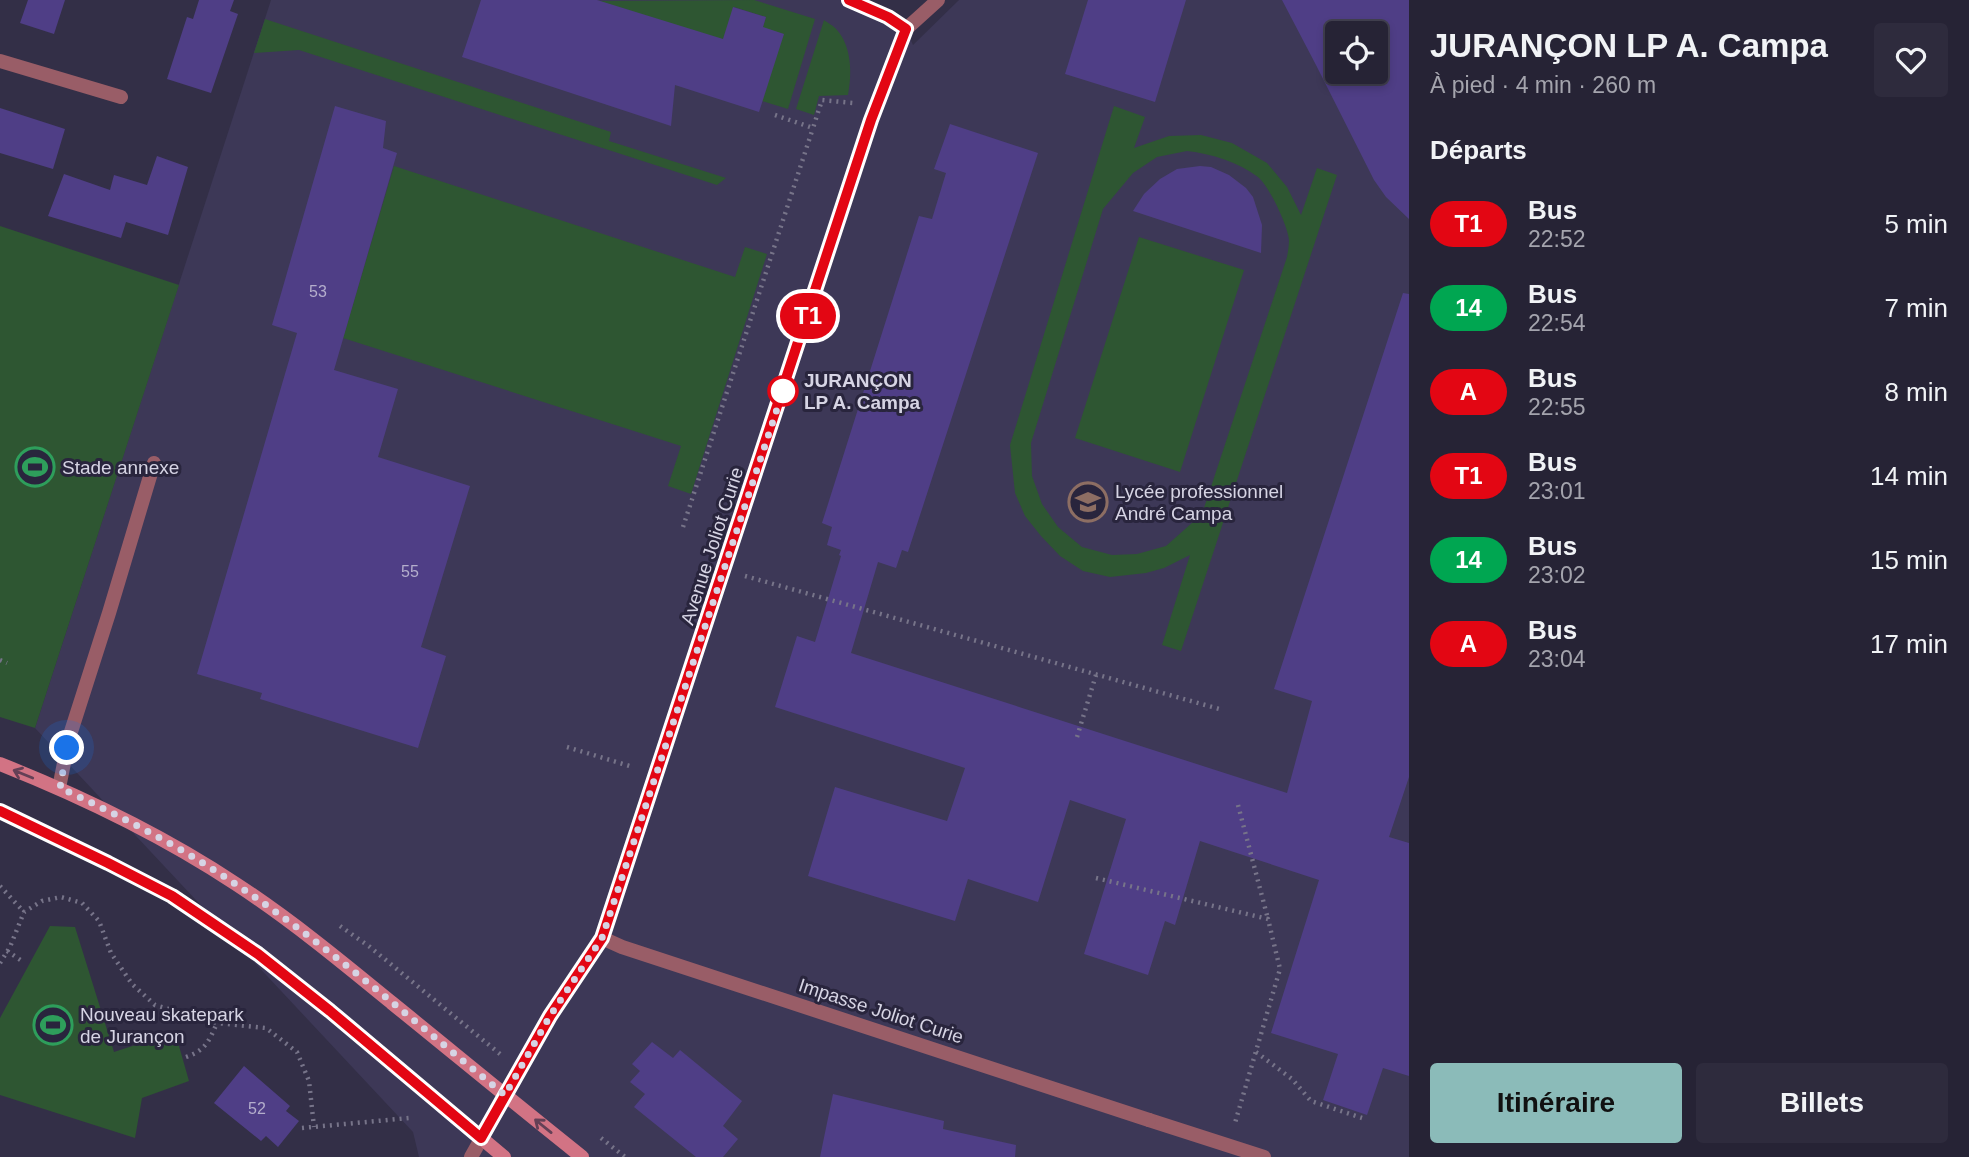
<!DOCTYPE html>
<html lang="fr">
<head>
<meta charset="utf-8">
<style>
	body { margin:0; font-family:Helvetica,sans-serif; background:#2e2b3d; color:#f1f3f6; height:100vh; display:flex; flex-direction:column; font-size:26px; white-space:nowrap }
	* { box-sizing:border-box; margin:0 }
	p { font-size:23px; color:#a4a4ad }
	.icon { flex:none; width:38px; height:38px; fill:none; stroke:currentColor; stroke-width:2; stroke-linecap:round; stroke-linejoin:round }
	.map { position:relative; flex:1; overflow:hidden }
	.details { display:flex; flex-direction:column; background:#262335; width:560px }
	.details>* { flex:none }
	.badge { padding:0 14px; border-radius:23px; font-size:24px; line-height:46px }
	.tools { position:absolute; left:1325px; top:21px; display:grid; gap:14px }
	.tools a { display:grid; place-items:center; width:63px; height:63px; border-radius:7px; background:#262335; box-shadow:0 4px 10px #0003,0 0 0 2px #424050; font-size:35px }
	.you { position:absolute; width:35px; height:35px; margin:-18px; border:5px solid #fff; border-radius:50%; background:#1a73e8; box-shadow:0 0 0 10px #1a73e833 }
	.map>.badge { position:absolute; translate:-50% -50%; box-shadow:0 0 0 4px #fff }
	h2 { padding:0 21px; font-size:26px; line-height:63px }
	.round { display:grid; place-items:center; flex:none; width:74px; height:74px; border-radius:7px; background:#2e2b3d }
	.summary { display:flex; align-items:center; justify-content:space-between; height:119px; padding:0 21px }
	h1 { font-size:33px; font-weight:700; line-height:52px }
	.primary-button { display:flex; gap:14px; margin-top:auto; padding:14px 21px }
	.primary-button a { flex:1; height:80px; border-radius:7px; background:#8bbbb9; color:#111; font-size:28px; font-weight:700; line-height:80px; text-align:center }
	.primary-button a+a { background:#2e2b3d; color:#f1f3f6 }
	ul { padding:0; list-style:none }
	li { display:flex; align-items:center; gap:21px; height:84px; padding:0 21px }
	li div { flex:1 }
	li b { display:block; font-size:26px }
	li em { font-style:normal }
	li .badge { min-width:77px; font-weight:700; text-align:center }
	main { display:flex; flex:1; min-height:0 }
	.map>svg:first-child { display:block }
</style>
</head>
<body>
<main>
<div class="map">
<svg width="1409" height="1157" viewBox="0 0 1409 1157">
	<rect width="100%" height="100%" fill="#332f47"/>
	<path fill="#3d3857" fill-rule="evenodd" d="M271 0H849L906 29 913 45 959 0H1409V1157H419L413 1132 35 728ZM1337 33H1376V72H1337Z"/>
	<g fill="#2e5632" fill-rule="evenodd">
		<polygon points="754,0 815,19 788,109 762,101 763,27 766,17 734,7 723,40 599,1"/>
		<polygon points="265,19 611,132 609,141 726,178 717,185 299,50 254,53"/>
		<path d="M824 20C828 23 834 26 837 30 852 47 852 74 848 95L819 96 814 115 796 109Z"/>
		<path d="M1114 106 1145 117 1134 148 1169 136 1201 135 1232 143 1267 163 1287 187 1301 215 1317 168 1337 175 1181 651 1162 645 1190 555 1164 568 1146 573 1110 577 1083 571 1060 556 1041 536 1025 516 1015 493 1010 445ZM1187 151C1212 154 1238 162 1258 177 1269 186 1288 226 1289 240 1289 245 1288 252 1287 257L1202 514 1166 546 1137 554 1112 555 1082 547 1058 527 1042 504 1032 476 1031 443 1103 209 1133 173 1157 157Z"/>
		<polygon points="394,166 735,277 745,247 767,254 691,494 668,486 681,446 343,338"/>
		<polygon points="0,226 179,285 35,728 0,717"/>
		<polygon points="1139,237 1244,270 1180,472 1075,438"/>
		<polygon points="50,926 75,927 114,1052 175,1032 189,1081 142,1098 135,1138 0,1095 0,1018"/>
	</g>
	<g fill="#4f3e86" fill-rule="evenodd">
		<polygon points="28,0 65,0 54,34 20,23"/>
		<polygon points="199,0 234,0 230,11 238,14 211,93 167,79 187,17 193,19"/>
		<polygon points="481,0 597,0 723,39 733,7 766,17 763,27 784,34 759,112 675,85 671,126 462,57"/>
		<polygon points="1088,0 1186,0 1155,102 1065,74"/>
		<path d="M1282 0H1409V219L1386 197 1374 180 1316 65ZM1337 33H1376V72H1337Z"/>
		<polygon points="335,106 386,121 383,148 397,153 334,370 398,389 378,457 470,486 421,647 446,656 418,748 260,699 262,693 197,674 297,333 272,325"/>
		<polygon points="0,108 65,129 53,169 0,153"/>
		<polygon points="950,124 1038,153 908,552 902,550 896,568 878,562 851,653 1287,793 1312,701 1274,689 1403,293 1409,294 1409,777 1389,837 1409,843 1409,1076 1383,1068 1367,1115 1323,1100 1338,1054 1271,1033 1319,880 1200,841 1175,925 1165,921 1148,975 1084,954 1126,819 1070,800 1038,902 968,879 955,921 808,876 835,787 947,821 965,768 775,707 797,636 815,642 841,556 839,555 841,550 827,545 832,527 822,523 919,216 932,219 946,173 934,169"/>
		<polygon points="157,156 188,167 168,235 126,222 121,238 48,216 64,174 110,190 114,175 147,185"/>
		<polygon points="1200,166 1211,167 1229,175 1246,188 1253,197 1262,225 1261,253 1133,211 1144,194 1160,179 1177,169"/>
		<polygon points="652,1042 673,1058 680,1050 742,1101 723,1126 738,1139 723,1157 696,1157 634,1107 645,1094 630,1082 640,1071 632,1064"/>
		<polygon points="244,1066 290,1106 286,1111 299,1121 278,1147 266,1136 261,1141 214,1103"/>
		<polygon points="833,1094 944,1121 943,1129 1016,1145 1015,1157 820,1157"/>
	</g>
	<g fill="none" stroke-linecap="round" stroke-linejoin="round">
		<g stroke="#777489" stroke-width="4.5" stroke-dasharray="2 5" stroke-linecap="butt">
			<polyline points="775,115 813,128 822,100 853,103"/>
			<polyline points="683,527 813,128"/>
			<polyline points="745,576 1223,710"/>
			<polyline points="0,660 7,663"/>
			<polyline points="1077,737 1096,675"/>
			<polyline points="567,747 633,767"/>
			<polyline points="1238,805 1268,919"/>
			<polyline points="1096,878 1268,919 1280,969 1235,1123"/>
			<polyline points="0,886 24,912"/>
			<polyline points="340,926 370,947 500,1054"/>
			<polyline points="7,951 22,961"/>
			<polyline points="0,963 10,947 24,912 42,901 61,897 82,903 99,921 111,953 132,984 155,1005 217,1023 266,1028 297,1052 309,1081 314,1127"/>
			<polyline points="1256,1052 1292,1079 1311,1101 1362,1118"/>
			<path d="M186 1057C206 1050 209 1041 217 1023"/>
			<polyline points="302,1128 409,1118"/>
			<polyline points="601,1138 625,1157"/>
		</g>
		<g stroke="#995d67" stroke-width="14">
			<polyline points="59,788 69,738 109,613 154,463"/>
			<polyline points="1149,1120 1264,1157"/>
		</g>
		<g stroke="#995d67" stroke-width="14">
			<polyline points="849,0 888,17 906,29"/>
			<polyline points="0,61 121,97"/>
			<polyline points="602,938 622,947 1149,1120"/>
			<polyline points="471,1157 550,1016 602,938 876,106 906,29 938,0"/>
		</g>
		<g stroke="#d27384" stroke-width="14">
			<path d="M0 764C83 797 162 835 236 884 291 920 342 962 392 1003 455 1054 518 1106 582 1157"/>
			<polyline points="0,811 108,863 172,896 258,954 330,1011 504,1157"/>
		</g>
	</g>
	<defs><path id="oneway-shaft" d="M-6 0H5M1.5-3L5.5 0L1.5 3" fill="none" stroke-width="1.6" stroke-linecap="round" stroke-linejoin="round" transform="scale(1.75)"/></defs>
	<g stroke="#644056">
		<use href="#oneway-shaft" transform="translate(23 774) rotate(-158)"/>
		<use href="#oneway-shaft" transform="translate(543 1126) rotate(-141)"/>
	</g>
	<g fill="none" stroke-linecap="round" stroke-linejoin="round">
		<g stroke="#fff" stroke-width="16">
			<polyline id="line" points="0,811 108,863 172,896 258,954 330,1011 481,1138 550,1016 602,938 871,120 906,29 888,17 849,0"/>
		</g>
		<use href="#line" stroke="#e30613" stroke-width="10"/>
		<path stroke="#d6d4e4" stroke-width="7" stroke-dasharray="0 12.6" d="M67 748 60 788C121 816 181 847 237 885 331 948 417 1024 505 1095L550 1016 602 938 783 391"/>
	</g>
	<defs>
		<g id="stadium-ring" transform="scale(2.0125)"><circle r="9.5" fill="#29253d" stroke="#2e9e5b" stroke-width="1.5"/><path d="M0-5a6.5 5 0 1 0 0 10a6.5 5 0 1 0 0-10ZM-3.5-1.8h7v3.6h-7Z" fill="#2e9e5b"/></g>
		<g id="school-ring" transform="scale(2.0125)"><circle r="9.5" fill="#29253d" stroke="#8d6e63" stroke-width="1.5"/><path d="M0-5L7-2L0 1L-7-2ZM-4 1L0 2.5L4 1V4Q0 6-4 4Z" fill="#8d6e63"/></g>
	</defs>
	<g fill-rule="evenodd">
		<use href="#stadium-ring" x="35" y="467"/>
		<use href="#school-ring" x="1088" y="502"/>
		<use href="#stadium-ring" x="53" y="1025"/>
	</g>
	<circle fill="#fff" stroke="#e30613" stroke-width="3.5" cx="783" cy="391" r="14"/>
	<g text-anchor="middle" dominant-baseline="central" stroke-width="6" stroke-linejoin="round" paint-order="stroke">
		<g font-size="16" fill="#b4aecc">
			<text x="318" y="291">53</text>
			<text x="410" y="571">55</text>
			<text x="257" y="1108">52</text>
		</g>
		<g font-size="19" font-weight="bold" fill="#d6d4e4" stroke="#29253d" text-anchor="start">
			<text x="804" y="380">JURANÇON<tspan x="804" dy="22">LP A. Campa</tspan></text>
		</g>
		<g font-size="19" fill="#d6d4e4" stroke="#29253d" text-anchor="start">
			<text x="62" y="467">Stade annexe</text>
			<text x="1115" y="491">Lycée professionnel<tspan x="1115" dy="22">André Campa</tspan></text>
			<text x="80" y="1014">Nouveau skatepark<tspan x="80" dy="22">de Jurançon</tspan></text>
		</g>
		<g font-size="19" fill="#d6d4e4" stroke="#29253d">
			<text transform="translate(712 546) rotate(-72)">Avenue Joliot Curie</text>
			<text transform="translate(881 1011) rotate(18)">Impasse Joliot Curie</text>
		</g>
	</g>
</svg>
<div class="tools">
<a><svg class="icon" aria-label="locate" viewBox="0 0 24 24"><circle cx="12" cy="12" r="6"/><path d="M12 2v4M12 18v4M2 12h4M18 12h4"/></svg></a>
</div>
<div class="you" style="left:67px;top:748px"></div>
<b class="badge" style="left:808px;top:316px;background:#e30613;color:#fff">T1</b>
</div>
<section class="details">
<div class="summary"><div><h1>JURANÇON LP A. Campa</h1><p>À pied · 4 min · 260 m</p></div><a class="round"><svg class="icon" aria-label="heart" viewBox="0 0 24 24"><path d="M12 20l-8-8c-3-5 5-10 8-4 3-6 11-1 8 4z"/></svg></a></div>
<h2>Départs</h2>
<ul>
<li><span class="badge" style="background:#e30613;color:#fff">T1</span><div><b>Bus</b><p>22:52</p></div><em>5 min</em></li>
<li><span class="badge" style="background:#00a651;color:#fff">14</span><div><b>Bus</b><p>22:54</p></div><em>7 min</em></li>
<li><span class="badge" style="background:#e30613;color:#fff">A</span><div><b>Bus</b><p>22:55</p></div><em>8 min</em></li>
<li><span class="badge" style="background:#e30613;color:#fff">T1</span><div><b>Bus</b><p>23:01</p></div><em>14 min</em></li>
<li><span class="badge" style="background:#00a651;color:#fff">14</span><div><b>Bus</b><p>23:02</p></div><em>15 min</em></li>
<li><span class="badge" style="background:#e30613;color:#fff">A</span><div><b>Bus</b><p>23:04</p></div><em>17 min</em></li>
</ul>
<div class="primary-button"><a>Itinéraire</a><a>Billets</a></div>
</section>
</main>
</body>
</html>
